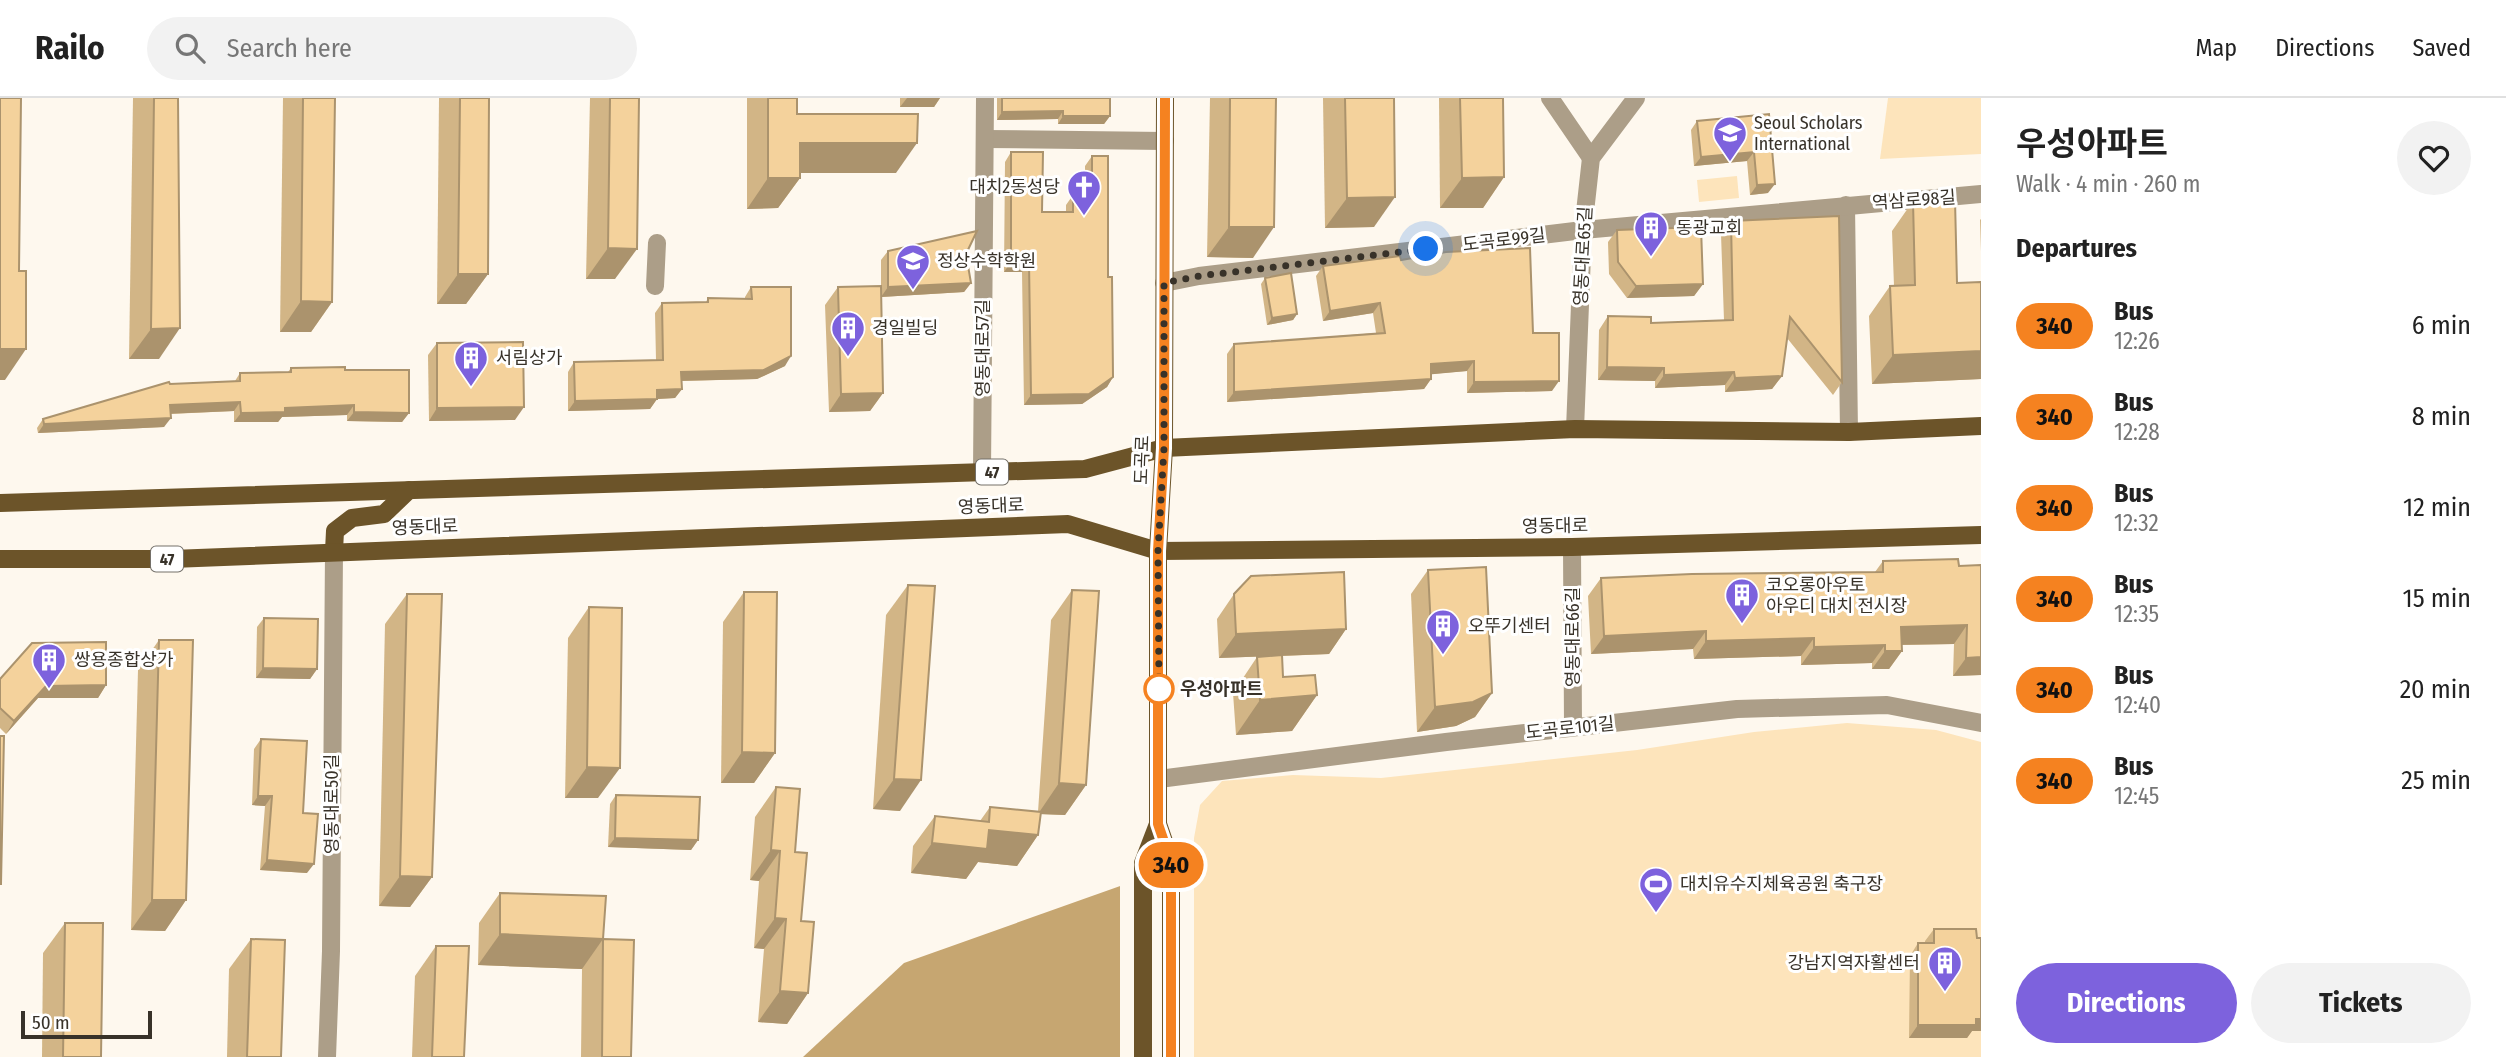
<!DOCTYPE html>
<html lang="en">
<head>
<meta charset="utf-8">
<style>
	body { margin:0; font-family:"Fira Sans Condensed","Noto Sans KR",sans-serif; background:#f2f2f2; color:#222; height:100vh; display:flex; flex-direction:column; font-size:26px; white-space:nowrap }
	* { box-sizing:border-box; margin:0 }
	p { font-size:23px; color:#767676 }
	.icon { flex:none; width:38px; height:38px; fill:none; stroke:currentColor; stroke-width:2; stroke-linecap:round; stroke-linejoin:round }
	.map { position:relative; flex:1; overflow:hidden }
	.panel { display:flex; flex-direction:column; background:#fff; width:525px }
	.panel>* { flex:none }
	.badge { padding:0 14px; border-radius:23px; font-size:24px; line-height:46px }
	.scale { position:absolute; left:21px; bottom:18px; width:131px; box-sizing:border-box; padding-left:7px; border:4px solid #383229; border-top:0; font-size:19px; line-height:24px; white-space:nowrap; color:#383229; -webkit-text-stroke:5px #fff; paint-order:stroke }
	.you { position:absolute; width:35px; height:35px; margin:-18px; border:5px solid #fff; border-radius:50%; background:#1a73e8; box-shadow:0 0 0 10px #1a73e833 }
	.map>.badge { position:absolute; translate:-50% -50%; box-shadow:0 0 0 4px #fff }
	h2 { padding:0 35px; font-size:26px; line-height:63px }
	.round { display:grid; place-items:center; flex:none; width:74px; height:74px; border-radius:37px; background:#f2f2f2 }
	.headline { display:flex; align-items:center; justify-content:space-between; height:119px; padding:0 35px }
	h1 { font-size:33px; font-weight:700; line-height:52px }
	.cta { display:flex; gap:14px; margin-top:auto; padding:14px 35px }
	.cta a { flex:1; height:80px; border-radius:42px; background:#7d62dd; color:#fff; font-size:28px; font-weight:700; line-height:80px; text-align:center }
	.cta a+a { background:#f2f2f2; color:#222 }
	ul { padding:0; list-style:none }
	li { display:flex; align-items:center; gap:21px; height:91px; padding:0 35px }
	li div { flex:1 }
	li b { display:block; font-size:26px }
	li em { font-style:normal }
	li .badge { min-width:77px; font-weight:700; text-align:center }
	header { display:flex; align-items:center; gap:42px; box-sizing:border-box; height:98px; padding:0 35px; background:#fff; border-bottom:2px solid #e0e0e0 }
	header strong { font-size:33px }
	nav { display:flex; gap:38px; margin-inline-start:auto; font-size:24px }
	.search { width:490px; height:63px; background:#f2f2f2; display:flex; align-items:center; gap:18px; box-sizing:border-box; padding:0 24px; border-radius:38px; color:#767676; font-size:26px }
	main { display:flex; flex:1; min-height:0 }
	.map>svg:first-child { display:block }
</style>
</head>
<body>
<header>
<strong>Railo</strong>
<div class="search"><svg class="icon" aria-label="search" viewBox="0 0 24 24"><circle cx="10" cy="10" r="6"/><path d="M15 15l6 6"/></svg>Search here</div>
<nav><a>Map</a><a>Directions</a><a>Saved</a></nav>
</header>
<main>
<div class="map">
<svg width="1981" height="959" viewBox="0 0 1981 959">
	<rect width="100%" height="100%" fill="#fef8ee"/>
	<g fill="#fde4bb">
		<polygon points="1888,0 1981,0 1981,56 1880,61"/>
		<polygon points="1737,78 1739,100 1699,104 1697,82"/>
		<polygon points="1847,625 1936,632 1981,644 1981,959 1194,959 1194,740 1200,707 1222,683 1293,677 1381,680 1637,652 1754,634"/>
	</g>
	<polygon fill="#c6a671" points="1123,787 1121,959 803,959 904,865"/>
	<polygon fill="#fef8ee" points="1123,784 1127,788 1124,959 1120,959 1120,785"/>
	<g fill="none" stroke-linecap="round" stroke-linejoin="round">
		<g stroke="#ac9e88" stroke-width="18">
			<polyline points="1550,0 1591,60"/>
			<polyline points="985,41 1165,43"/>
			<polyline points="1846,107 1849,334"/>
			<polyline points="1164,185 1199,178 1583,132 1981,96"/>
			<polyline points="655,188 657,145"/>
			<polyline points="1575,331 1583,132 1591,60 1636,0"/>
			<polyline points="982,374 985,0"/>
			<polyline points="1572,449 1573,629"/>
			<polyline points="1159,681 1446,644 1737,611 1887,607 1981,625"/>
			<polyline points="327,959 331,853 334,453"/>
		</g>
		<g stroke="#6c5429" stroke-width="18">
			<polyline points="0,405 1085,371 1164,350 1575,331 1849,334 1981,328"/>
			<polyline points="334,453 335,433 352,420 384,416 409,392"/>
			<polyline points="0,461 172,461 1068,426 1158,453 1572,449 1981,437"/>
			<polyline points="1158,726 1171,764 1171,959"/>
			<polyline points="1143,959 1143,765 1158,726 1158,453 1164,350 1165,0"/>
		</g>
	</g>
	<g fill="#d2b586">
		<polygon points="133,0 178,0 159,261 129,261"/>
		<polygon points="283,0 335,0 332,204 311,234 280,234"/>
		<polygon points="439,0 489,0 488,176 466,206 437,206"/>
		<polygon points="590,0 639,0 615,181 586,181"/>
		<polygon points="747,0 797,0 797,16 896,75 800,75 800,80 778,110 747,111"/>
		<polygon points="900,0 940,0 934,9 900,9"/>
		<polygon points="997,0 1110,0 1110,18 1104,26 1058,26 1058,21 997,22"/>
		<polygon points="1210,0 1276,0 1253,160 1207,159"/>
		<polygon points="1323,0 1394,0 1374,129 1325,130"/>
		<polygon points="1439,0 1503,0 1504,79 1483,110 1440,110"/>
		<polygon points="1769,16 1768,95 1750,97 1747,63 1694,68 1691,32 1697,23"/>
		<polygon points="1011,54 1042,114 1066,114 1066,107 1073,97 1085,98 1085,68 1092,58 1108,179 1113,279 1107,289 1082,306 1024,307 1022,174 1004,174 1005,64"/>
		<polygon points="1913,103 1957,185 1981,184 1981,281 1872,286 1869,218 1890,188 1894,188 1892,133"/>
		<polygon points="1981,121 1981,154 1980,122"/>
		<polygon points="1731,123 1842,284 1833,297 1787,240 1782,278 1772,291 1725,294 1725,287 1655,290 1655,283 1598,282 1599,232 1608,218 1651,225 1724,222 1721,136"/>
		<polygon points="1617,132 1703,186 1694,198 1627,200 1609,176 1608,144"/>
		<polygon points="888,153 966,156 971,185 964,194 881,199 883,295 870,313 829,314 825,207 838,189 881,194 881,162"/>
		<polygon points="1401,162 1533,235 1552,293 1467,295 1467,273 1431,276 1431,281 1424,291 1227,304 1227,256 1234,246 1376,235 1373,215 1323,223 1316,178 1323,168"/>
		<polygon points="1265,180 1297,216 1293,222 1267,227 1261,186"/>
		<polygon points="751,189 785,268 757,281 682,283 682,291 675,300 657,301 650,311 568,313 568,274 574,264 656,262 655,215 662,205 706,204 708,200 745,201 745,199"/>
		<polygon points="437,245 515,322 429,323 428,257"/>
		<polygon points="291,270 345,272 409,315 402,324 347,323 347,317 282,319 278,324 234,324 234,313 170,316 164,329 38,335 37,330 43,321 170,286 235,283 240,275 288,274"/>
		<polygon points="1883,463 1959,468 1981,467 1981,577 1953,578 1954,546 1902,547 1902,553 1889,571 1872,571 1872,565 1801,567 1801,558 1694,561 1693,551 1591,556 1588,498 1601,480 1875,474"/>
		<polygon points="1428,472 1492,595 1475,619 1456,628 1417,634 1411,496"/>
		<polygon points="908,487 900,713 873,711 886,517"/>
		<polygon points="1072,492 1086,687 1065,717 1041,716 1038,737 1017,768 978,764 966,781 911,775 913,748 935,718 980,723 990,709 1038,714 1051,522"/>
		<polygon points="744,494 775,655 754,685 721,685 723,524"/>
		<polygon points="407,496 432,779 410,809 379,808 385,526"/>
		<polygon points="1234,496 1346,531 1329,556 1282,558 1283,579 1317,597 1292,633 1236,637 1233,595 1257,559 1274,558 1219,560 1217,521"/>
		<polygon points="589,509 598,700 565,700 568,540"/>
		<polygon points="264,520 317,571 310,581 256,580 257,529"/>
		<polygon points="159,542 186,802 165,833 131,832 138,572"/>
		<polygon points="0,581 106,587 98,600 38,600 6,636 0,630"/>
		<polygon points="261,641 303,715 307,775 260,772 265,708 252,707 254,651"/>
		<polygon points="776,689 795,754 808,895 787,926 758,924 764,851 754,850 759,783 750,782 755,719"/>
		<polygon points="616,697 698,742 691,752 608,749 610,706"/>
		<polygon points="500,795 603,841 631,959 581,959 582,871 478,867 479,825"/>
		<polygon points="65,825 101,959 42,959 43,855"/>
		<polygon points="1934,831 1972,933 1967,940 1909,940 1910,858 1918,845 1925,845 1925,843"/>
		<polygon points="251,841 281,959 227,959 229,871"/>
		<polygon points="436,848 464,959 412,959 415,878"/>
	</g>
	<g fill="#ab936d">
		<polygon points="907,0 940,0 934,9 900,9"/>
		<polygon points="1063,13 1058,21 997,22 1002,14"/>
		<polygon points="1063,18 1110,18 1104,26 1058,26"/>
		<polygon points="800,45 917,45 896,75 778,75"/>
		<polygon points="1754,54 1747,63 1694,68 1701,59"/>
		<polygon points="1504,79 1483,110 1440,110 1462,80"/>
		<polygon points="768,80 800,80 778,110 747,111"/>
		<polygon points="1775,86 1768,95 1750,97 1757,87"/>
		<polygon points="1395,99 1374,129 1325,130 1347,100"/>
		<polygon points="1229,129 1274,129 1253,160 1207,159"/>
		<polygon points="608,150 637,151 615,181 586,181"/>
		<polygon points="1011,164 1029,164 1022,174 1004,174"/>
		<polygon points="458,176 488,176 466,206 437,206"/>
		<polygon points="971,185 964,194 881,199 888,189"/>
		<polygon points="1703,186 1694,198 1627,200 1636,188"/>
		<polygon points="301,203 332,204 311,234 280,234"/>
		<polygon points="1380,205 1373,215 1323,223 1330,213"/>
		<polygon points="1297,216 1293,222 1267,227 1272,220"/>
		<polygon points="180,230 159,261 129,261 151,231"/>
		<polygon points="0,251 26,251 5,282 0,282"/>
		<polygon points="1981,253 1981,281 1872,286 1893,257"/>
		<polygon points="791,258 785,268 757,281 675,283 681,274"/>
		<polygon points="1474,263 1467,273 1424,277 1431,266"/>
		<polygon points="1607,269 1664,270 1655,283 1598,282"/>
		<polygon points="1734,274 1725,287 1655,290 1664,277"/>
		<polygon points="1782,278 1772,291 1725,294 1735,280"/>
		<polygon points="1113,279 1107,289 1082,306 1024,307 1031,297"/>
		<polygon points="1431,281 1424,291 1227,304 1234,294"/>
		<polygon points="1559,283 1552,293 1467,295 1474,284"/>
		<polygon points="682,291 675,300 657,301 650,311 568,313 575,303 657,292"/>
		<polygon points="883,295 870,313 829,314 841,296"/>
		<polygon points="240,304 234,313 164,316 170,307"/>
		<polygon points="354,307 347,317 282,319 278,324 234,324 241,315 285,310"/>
		<polygon points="524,309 515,322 429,323 437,310"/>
		<polygon points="354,314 409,315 402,324 347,323"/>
		<polygon points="171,320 164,329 38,335 44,326"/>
		<polygon points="1967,527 1954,546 1888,547 1901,529"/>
		<polygon points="1346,531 1329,556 1219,560 1236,536"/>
		<polygon points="1706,533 1693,551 1591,556 1604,538"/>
		<polygon points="1814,540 1801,558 1694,561 1706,543"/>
		<polygon points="1885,547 1872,565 1801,567 1814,549"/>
		<polygon points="1885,553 1902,553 1889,571 1872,571"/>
		<polygon points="1981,559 1981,577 1953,578 1966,560"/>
		<polygon points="263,570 317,571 310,581 256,580"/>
		<polygon points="106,587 98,600 38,600 6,636 14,623 46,588"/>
		<polygon points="1492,595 1475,619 1456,628 1417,634 1435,609"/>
		<polygon points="1317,597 1292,633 1236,637 1260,602"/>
		<polygon points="742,654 775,655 754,685 721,685"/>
		<polygon points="587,669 620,670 598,700 565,700"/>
		<polygon points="894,681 921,682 900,713 873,711"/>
		<polygon points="1059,685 1086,687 1065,717 1038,716"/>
		<polygon points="258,698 272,698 265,708 252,707"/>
		<polygon points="989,732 1038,737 1017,768 978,764 966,781 911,775 932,745"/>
		<polygon points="615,740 698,742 691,752 608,749"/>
		<polygon points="771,752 780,753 759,783 750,782"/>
		<polygon points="267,762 314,766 307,775 260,772"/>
		<polygon points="400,778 432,779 410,809 379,808"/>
		<polygon points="152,802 186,802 165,833 131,832"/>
		<polygon points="775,820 786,821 764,851 754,850"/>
		<polygon points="500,836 603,841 582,871 478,867"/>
		<polygon points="780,893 808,895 787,926 758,924"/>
		<polygon points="1976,921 1981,921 1981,933 1972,933 1967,940 1909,940 1918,927"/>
	</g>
	<g fill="#f4d29c" stroke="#ab936d" stroke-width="2">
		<polygon points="0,0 21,0 19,173 26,173 26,251 0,251"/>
		<polygon points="154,0 178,0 180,230 151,231"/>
		<polygon points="303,0 335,0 332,204 301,203"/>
		<polygon points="460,0 489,0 488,176 458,176"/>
		<polygon points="610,0 639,0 637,151 608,150"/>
		<polygon points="768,0 797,0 797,16 918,16 917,45 800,45 800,80 768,80"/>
		<polygon points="1002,0 1110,0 1110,18 1063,18 1063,13 1002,14"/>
		<polygon points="1230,0 1276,0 1274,129 1229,129"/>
		<polygon points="1345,0 1394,0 1395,99 1347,100"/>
		<polygon points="1460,0 1503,0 1504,79 1462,80"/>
		<polygon points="1769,16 1775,86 1757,87 1754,54 1701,59 1697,23"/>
		<polygon points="1011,54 1043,54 1042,114 1073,114 1073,97 1092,98 1092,58 1108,58 1108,179 1112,179 1113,279 1089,296 1031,297 1029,164 1011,164"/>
		<polygon points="1955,102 1957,185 1981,184 1981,253 1893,257 1890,188 1915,187 1913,103"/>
		<polygon points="1839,118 1842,284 1790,219 1782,278 1735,280 1734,274 1664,277 1664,270 1607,269 1608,218 1651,219 1651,225 1733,222 1731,123"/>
		<polygon points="1701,129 1703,186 1636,188 1618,164 1617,132"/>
		<polygon points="977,133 966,156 971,185 888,189 888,153"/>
		<polygon points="1530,150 1533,235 1559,235 1559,283 1474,284 1474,263 1431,266 1431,281 1234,294 1234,246 1385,235 1380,205 1330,213 1323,168 1400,158 1401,162 1446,154"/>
		<polygon points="1291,175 1297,216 1272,220 1265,180"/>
		<polygon points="881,188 883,295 841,296 838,189"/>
		<polygon points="751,189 791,189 791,258 764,272 681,274 682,291 657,292 657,301 575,303 574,264 663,262 662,205 708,204 708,200 752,201"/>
		<polygon points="523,244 524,309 437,310 437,245"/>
		<polygon points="345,269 345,272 409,272 409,315 354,314 354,307 285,310 285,314 241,315 240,304 170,307 171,320 44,326 43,321 169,284 170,286 240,283 240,275 291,274 291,270"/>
		<polygon points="1958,461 1959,468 1981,467 1981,559 1966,560 1967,527 1901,529 1902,553 1885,553 1885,547 1814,549 1814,540 1706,543 1706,533 1604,538 1601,480 1692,476 1883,474 1883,463"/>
		<polygon points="1486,469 1492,595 1473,604 1435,609 1428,472"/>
		<polygon points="1344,474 1346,531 1236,536 1234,496 1251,478"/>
		<polygon points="908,487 935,488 921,682 894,681"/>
		<polygon points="1072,492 1099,493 1086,687 1059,685"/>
		<polygon points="744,494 777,494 775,655 742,654"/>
		<polygon points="407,496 442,496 432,779 400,778"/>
		<polygon points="589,509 622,510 620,670 587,669"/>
		<polygon points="264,520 318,521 317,571 263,570"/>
		<polygon points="159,542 193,542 186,802 152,802"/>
		<polygon points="106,544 106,587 46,588 14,623 0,610 0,581 32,545"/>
		<polygon points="1282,557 1283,579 1315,577 1317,597 1260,602 1257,559"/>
		<polygon points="0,638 4,638 1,786 0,786"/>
		<polygon points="261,641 307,643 303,715 318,716 314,766 267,762 272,698 258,698"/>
		<polygon points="776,689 800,691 795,754 807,755 801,823 814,824 808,895 780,893 786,821 775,820 780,753 771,752"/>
		<polygon points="616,697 700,699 698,742 615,740"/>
		<polygon points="990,709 1041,714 1038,737 989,732 987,751 932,745 935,718 989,724"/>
		<polygon points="500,795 606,798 603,841 500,836"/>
		<polygon points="65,825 103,825 101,959 63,959"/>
		<polygon points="1934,831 1976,831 1977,840 1981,840 1981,921 1976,921 1976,927 1918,927 1918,845 1934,845"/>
		<polygon points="251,841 285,842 281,959 247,959"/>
		<polygon points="603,841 634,842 631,959 602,959"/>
		<polygon points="436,848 469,848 464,959 432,959"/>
	</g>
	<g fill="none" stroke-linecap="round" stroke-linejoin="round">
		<g stroke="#fff" stroke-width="16">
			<polyline id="line" points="1165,0 1164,350 1158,453 1158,726 1171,764 1171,959"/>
		</g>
		<use href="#line" stroke="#f58220" stroke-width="10"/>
		<polyline stroke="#383229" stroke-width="7" stroke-dasharray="0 12.6" points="1159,591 1158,453 1164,350 1164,185 1199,178 1426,151"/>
	</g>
	<defs>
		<g id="school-pin" transform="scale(1.75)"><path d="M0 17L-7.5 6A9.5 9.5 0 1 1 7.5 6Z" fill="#7d62dd" stroke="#fff"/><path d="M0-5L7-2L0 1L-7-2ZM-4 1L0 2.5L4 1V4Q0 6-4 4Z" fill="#fff"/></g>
		<g id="church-pin" transform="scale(1.75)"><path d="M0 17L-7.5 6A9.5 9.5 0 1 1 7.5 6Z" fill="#7d62dd" stroke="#fff"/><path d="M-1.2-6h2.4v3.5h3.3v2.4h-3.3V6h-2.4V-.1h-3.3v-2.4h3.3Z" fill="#fff"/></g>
		<g id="building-pin" transform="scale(1.75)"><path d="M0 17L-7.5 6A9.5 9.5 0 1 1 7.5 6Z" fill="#7d62dd" stroke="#fff"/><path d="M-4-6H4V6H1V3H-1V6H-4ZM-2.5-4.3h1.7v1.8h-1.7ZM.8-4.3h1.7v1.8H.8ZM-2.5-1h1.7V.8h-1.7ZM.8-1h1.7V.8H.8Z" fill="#fff"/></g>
		<g id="stadium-pin" transform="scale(1.75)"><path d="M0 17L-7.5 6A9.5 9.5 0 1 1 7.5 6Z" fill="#7d62dd" stroke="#fff"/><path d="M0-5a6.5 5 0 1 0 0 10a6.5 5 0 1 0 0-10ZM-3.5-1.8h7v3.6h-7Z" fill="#fff"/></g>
	</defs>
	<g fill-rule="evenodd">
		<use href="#school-pin" x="1730" y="35"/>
		<use href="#church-pin" x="1084" y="89"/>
		<use href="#building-pin" x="1651" y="130"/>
		<use href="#school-pin" x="913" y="163"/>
		<use href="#building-pin" x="848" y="230"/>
		<use href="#building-pin" x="471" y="260"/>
		<use href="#building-pin" x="1742" y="497"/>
		<use href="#building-pin" x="1443" y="528"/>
		<use href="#building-pin" x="49" y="562"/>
		<use href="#stadium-pin" x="1656" y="786"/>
		<use href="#building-pin" x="1945" y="865"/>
	</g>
	<circle fill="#fff" stroke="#f58220" stroke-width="3.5" cx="1159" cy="591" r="14"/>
	<g text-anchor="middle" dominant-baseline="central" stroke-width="6" stroke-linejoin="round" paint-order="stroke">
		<g fill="#fff" stroke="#747069" stroke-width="2">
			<rect x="976" y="361.5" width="32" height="25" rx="5"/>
			<rect x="151" y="448.5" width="32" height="25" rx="5"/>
		</g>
		<g font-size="16" font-weight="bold" fill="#383229">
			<text x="992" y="374">47</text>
			<text x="167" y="461">47</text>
		</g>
		<g font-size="18" fill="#383229" stroke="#fff" text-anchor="start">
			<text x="1754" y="25">Seoul Scholars<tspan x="1754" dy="21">International</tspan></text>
			<text x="1060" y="89" text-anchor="end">대치2동성당</text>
			<text x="1676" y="130">동광교회</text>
			<text x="937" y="163">정상수학학원</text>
			<text x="872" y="230">경일빌딩</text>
			<text x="496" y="260">서림상가</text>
			<text x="1766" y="487">코오롱아우토<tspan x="1766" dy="21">아우디 대치 전시장</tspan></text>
			<text x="1468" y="528">오뚜기센터</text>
			<text x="74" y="562">쌍용종합상가</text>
			<text x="1680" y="786">대치유수지체육공원 축구장</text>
			<text x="1920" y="865" text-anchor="end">강남지역자활센터</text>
		</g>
		<g font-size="18" fill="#383229" stroke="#fff">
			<text transform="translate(1914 102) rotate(-4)">역삼로98길</text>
			<text transform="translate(1504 142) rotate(-7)">도곡로99길</text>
			<text transform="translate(1583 158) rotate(-87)">영동대로65길</text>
			<text transform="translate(983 250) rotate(-90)">영동대로57길</text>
			<text transform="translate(1142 362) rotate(-88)">도곡로</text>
			<text transform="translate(991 408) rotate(-2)">영동대로</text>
			<text transform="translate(1555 428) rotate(-1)">영동대로</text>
			<text transform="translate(425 429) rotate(-2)">영동대로</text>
			<text transform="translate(1573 539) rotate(-90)">영동대로66길</text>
			<text transform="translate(1570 630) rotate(-6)">도곡로101길</text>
			<text transform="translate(332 706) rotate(-90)">영동대로50길</text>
		</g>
		<g font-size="18" font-weight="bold" fill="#383229" stroke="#fff" text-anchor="start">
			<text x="1180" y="591">우성아파트</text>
		</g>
	</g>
</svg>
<div class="scale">50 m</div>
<div class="you" style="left:1426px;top:151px"></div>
<b class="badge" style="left:1171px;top:767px;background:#f58220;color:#111">340</b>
</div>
<section class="panel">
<div class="headline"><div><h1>우성아파트</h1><p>Walk · 4 min · 260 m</p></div><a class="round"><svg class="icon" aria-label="heart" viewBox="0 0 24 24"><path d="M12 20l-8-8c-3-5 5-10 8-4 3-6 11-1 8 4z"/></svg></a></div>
<h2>Departures</h2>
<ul>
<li><span class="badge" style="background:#f58220;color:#111">340</span><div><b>Bus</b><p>12:26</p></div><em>6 min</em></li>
<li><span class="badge" style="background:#f58220;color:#111">340</span><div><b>Bus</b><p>12:28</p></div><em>8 min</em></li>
<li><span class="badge" style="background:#f58220;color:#111">340</span><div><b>Bus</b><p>12:32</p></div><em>12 min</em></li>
<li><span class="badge" style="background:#f58220;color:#111">340</span><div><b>Bus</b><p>12:35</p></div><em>15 min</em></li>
<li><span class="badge" style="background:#f58220;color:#111">340</span><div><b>Bus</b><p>12:40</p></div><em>20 min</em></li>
<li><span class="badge" style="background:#f58220;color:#111">340</span><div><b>Bus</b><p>12:45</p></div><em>25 min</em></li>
</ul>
<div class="cta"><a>Directions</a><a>Tickets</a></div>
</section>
</main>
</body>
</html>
